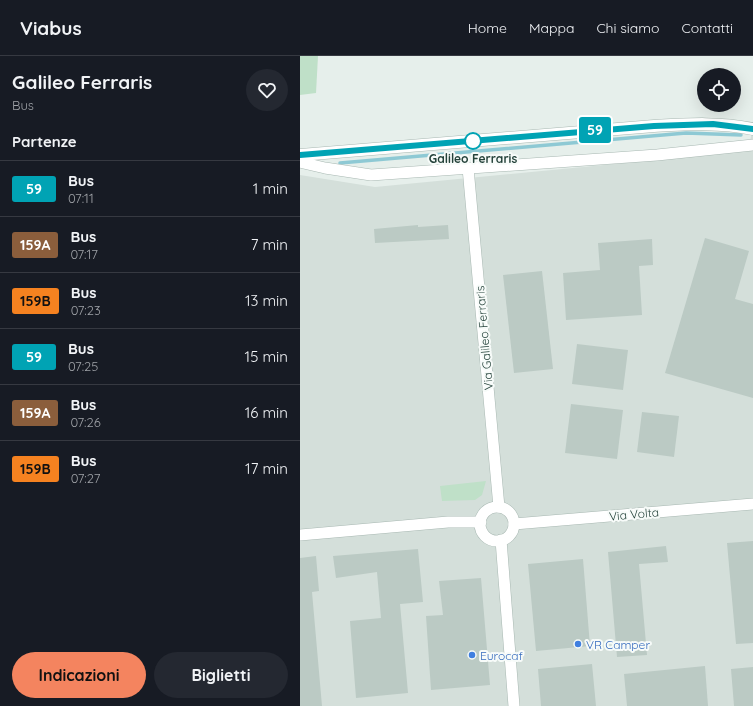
<!DOCTYPE html>
<html lang="it">
<head>
<meta charset="utf-8">
<style>
	body { margin:0; font-family:Quicksand,sans-serif; background:#242831; color:#f1f3f6; height:100vh; display:flex; flex-direction:column; font-size:15px; white-space:nowrap }
	* { box-sizing:border-box; margin:0 }
	p { font-size:13px; color:#9ea1a6 }
	.icon { flex:none; width:22px; height:22px; fill:none; stroke:currentColor; stroke-width:2; stroke-linecap:round; stroke-linejoin:round }
	.map { position:relative; flex:1; overflow:hidden }
	.details { display:flex; flex-direction:column; background:#171b24; width:300px }
	.details>* { flex:none }
	.badge { padding:0 8px; border-radius:3px; font-size:14px; line-height:26px }
	.buttons { position:absolute; left:397px; top:12px; display:grid; gap:8px }
	.buttons a { display:grid; place-items:center; width:44px; height:44px; border-radius:50%; background:#171b24; box-shadow:0 4px 16px #0002; font-size:20px }
	.map>.badge { position:absolute; translate:-50% -50%; box-shadow:0 0 0 2px #fff }
	h2 { padding:0 12px; font-size:15px; line-height:36px }
	.round { display:grid; place-items:center; flex:none; width:42px; height:42px; border-radius:21px; background:#242831 }
	.headline { display:flex; align-items:center; justify-content:space-between; height:68px; padding:0 12px }
	h1 { font-size:19px; font-weight:700; line-height:30px }
	.primary-button { display:flex; gap:8px; margin-top:auto; padding:8px 12px }
	.primary-button a { flex:1; height:46px; border-radius:24px; background:#f4845f; color:#111; font-size:16px; font-weight:700; line-height:46px; text-align:center }
	.primary-button a+a { background:#242831; color:#f1f3f6 }
	ul { padding:0; list-style:none }
	li { display:flex; align-items:center; gap:12px; height:56px; padding:0 12px; border-top:1px solid #363941 }
	li div { flex:1 }
	li b { display:block; font-size:15px }
	li em { font-style:normal }
	li .badge { min-width:44px; font-weight:700; text-align:center }
	header { display:flex; align-items:center; gap:24px; box-sizing:border-box; height:56px; padding:0 20px; background:#171b24; border-bottom:1px solid #363941 }
	header strong { font-size:19px }
	nav { display:flex; gap:22px; margin-inline-start:auto; font-size:14px }
	main { display:flex; flex:1; min-height:0 }
	.map>svg:first-child { display:block }
</style>
</head>
<body>
<header>
<strong>Viabus</strong>
<nav><a>Home</a><a>Mappa</a><a>Chi siamo</a><a>Contatti</a></nav>
</header>
<main>
<section class="details">
<div class="headline"><div><h1>Galileo Ferraris</h1><p>Bus</p></div><a class="round"><svg class="icon" aria-label="heart" viewBox="0 0 24 24"><path d="M12 20l-8-8c-3-5 5-10 8-4 3-6 11-1 8 4z"/></svg></a></div>
<h2>Partenze</h2>
<ul>
<li><span class="badge" style="background:#00a3b4;color:#fff">59</span><div><b>Bus</b><p>07:11</p></div><em>1 min</em></li>
<li><span class="badge" style="background:#8b5e3c;color:#fff">159A</span><div><b>Bus</b><p>07:17</p></div><em>7 min</em></li>
<li><span class="badge" style="background:#f58220;color:#111">159B</span><div><b>Bus</b><p>07:23</p></div><em>13 min</em></li>
<li><span class="badge" style="background:#00a3b4;color:#fff">59</span><div><b>Bus</b><p>07:25</p></div><em>15 min</em></li>
<li><span class="badge" style="background:#8b5e3c;color:#fff">159A</span><div><b>Bus</b><p>07:26</p></div><em>16 min</em></li>
<li><span class="badge" style="background:#f58220;color:#111">159B</span><div><b>Bus</b><p>07:27</p></div><em>17 min</em></li>
</ul>
<div class="primary-button"><a>Indicazioni</a><a>Biglietti</a></div>
</section>
<div class="map">
<svg width="453" height="650" viewBox="0 0 453 650">
	<rect width="100%" height="100%" fill="#e6efeb"/>
	<polygon fill="#d4dfda" points="453,71 453,650 0,650 0,119 75,131 448,95"/>
	<g fill="#bfe0c8">
		<polygon points="0,0 18,0 16,37 0,39"/>
		<polygon points="186,425 182,439 175,444 142,445 140,430"/>
	</g>
	<g fill="none" stroke-linecap="round" stroke-linejoin="round">
		<polyline stroke="#8ec9d4" stroke-width="3.5" points="40,107 386,77 441,79"/>
	</g>
	<g fill="#bbcac4">
		<polygon points="118,169 118,171 148,169 149,183 75,187 74,173"/>
		<polygon points="405,182 449,195 435,243 453,248 453,342 365,317"/>
		<polygon points="352,183 353,209 339,210 342,259 266,264 263,217 300,214 298,187"/>
		<polygon points="242,215 253,313 214,317 203,219"/>
		<polygon points="277,288 328,294 323,334 272,328"/>
		<polygon points="271,348 323,354 317,403 265,397"/>
		<polygon points="342,356 379,360 374,401 337,396"/>
		<polygon points="453,485 453,587 436,588 427,487"/>
		<polygon points="366,490 368,506 339,508 347,599 317,601 308,496"/>
		<polygon points="118,493 123,546 100,548 108,637 56,642 50,565 81,562 77,516 36,522 33,500"/>
		<polygon points="16,500 19,535 12,536 22,650 0,650 0,502"/>
		<polygon points="283,503 290,590 236,595 228,508"/>
		<polygon points="181,522 190,629 131,634 126,560 143,559 139,525"/>
		<polygon points="292,608 296,650 241,650 238,613"/>
		<polygon points="405,610 408,650 327,650 324,618"/>
		<polygon points="453,611 453,650 434,650 431,613"/>
	</g>
	<g fill="none" stroke-linecap="round" stroke-linejoin="round">
		<g stroke="#a8b8b2" stroke-width="12">
			<g id="minor">
				<polyline points="0,106 25,112 71,119 357,99 453,89"/>
				<polyline points="168,112 199,451"/>
				<circle cx="197" cy="468" r="17"/>
				<polyline points="214,468 453,448"/>
				<polyline points="0,479 148,466 181,466"/>
				<polyline points="201,484 214,650"/>
			</g>
		</g>
		<g stroke="#a8b8b2" stroke-width="13">
			<path id="tertiary" d="M0 99 354 70C389 68 419 66 453 73"/>
		</g>
		<use href="#minor" stroke="#fff" stroke-width="11"/>
		<use href="#tertiary" stroke="#fff" stroke-width="12"/>
	</g>
	<g fill="none" stroke-linecap="round" stroke-linejoin="round">
		<g stroke="#fff" stroke-width="9">
			<polyline id="line" points="0,99 354,70 413,68 453,73"/>
		</g>
		<use href="#line" stroke="#00a3b4" stroke-width="6"/>
	</g>
	<circle fill="#fff" stroke="#00a3b4" stroke-width="2" cx="173" cy="85" r="8"/>
	<g fill="#3f7fe0" stroke="#f7fbf9" stroke-width="1.5">
		<circle cx="278" cy="588" r="4"/>
		<circle cx="172" cy="599" r="4"/>
	</g>
	<g text-anchor="middle" dominant-baseline="central" stroke-width="4" stroke-linejoin="round" paint-order="stroke">
		<g font-size="12" font-weight="bold" fill="#24423a" stroke="#f7fbf9">
			<text x="173" y="102">Galileo Ferraris</text>
		</g>
		<g font-size="12" fill="#24423a" stroke="#f7fbf9">
			<text transform="translate(184 282) rotate(-95)">Via Galileo Ferraris</text>
			<text transform="translate(334 458) rotate(-5)">Via Volta</text>
		</g>
		<g font-size="12" fill="#366cbe" stroke="#f7fbf9" text-anchor="start">
			<text x="286" y="588">VR Camper</text>
			<text x="180" y="599">Eurocaf</text>
		</g>
	</g>
</svg>
<div class="buttons">
<a><svg class="icon" aria-label="locate" viewBox="0 0 24 24"><circle cx="12" cy="12" r="6"/><path d="M12 2v4M12 18v4M2 12h4M18 12h4"/></svg></a>
</div>
<b class="badge" style="left:295px;top:74px;background:#00a3b4;color:#fff">59</b>
</div>
</main>
</body>
</html>
